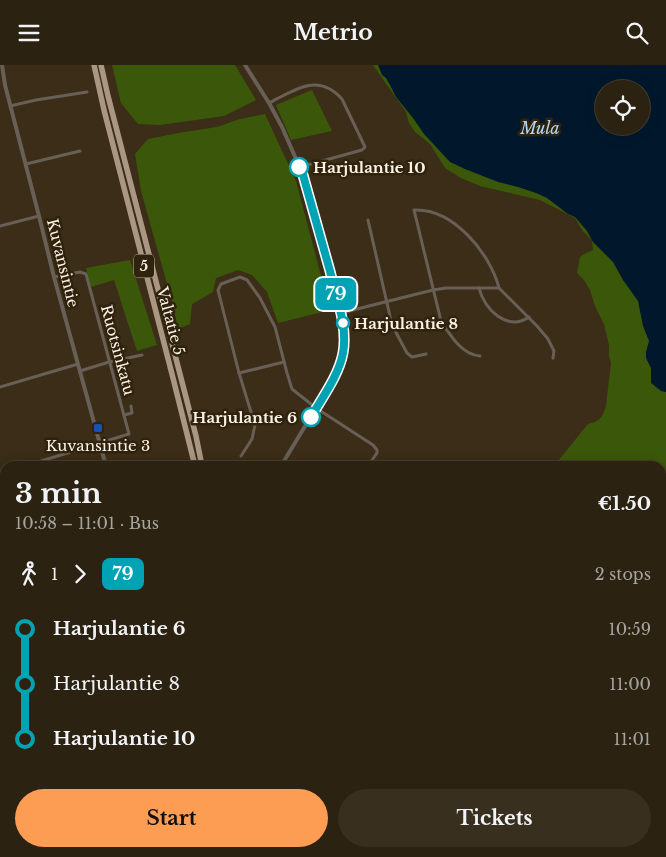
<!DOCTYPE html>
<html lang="en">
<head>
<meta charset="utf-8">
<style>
	body { margin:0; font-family:"Libre Baskerville",serif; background:#382f1f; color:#f1f3f6; height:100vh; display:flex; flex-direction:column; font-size:19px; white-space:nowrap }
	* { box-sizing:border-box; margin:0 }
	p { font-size:16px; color:#a6a49f }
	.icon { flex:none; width:28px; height:28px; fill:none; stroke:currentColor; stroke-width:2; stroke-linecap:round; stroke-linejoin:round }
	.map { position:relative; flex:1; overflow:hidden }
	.side { position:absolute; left:0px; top:396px; width:666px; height:396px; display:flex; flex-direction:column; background:#2c2211; border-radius:15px 15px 0 0; box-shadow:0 2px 12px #0003,0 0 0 1px #483f31 }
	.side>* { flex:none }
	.badge { padding:0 10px; border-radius:8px; font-size:18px; line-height:32px }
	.buttons { position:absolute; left:595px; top:15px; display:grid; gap:10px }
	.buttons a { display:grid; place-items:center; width:55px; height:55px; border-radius:50%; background:#2c2211; box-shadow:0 2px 12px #0003,0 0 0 1px #483f31; font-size:25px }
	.map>.badge { position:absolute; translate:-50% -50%; box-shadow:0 0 0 2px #fff }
	.legs { display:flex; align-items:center; gap:8px; height:55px; padding:0 15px; font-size:16px }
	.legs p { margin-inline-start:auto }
	.summary { display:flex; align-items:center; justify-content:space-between; height:85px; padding:0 15px }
	h1 { font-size:28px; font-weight:700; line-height:38px }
	.cta { display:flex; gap:10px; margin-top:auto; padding:10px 15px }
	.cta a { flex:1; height:58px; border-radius:30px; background:#fc9d53; color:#111; font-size:20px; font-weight:700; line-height:58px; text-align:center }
	.cta a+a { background:#382f1f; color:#f1f3f6 }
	ul { padding:0 15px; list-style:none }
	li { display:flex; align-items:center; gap:18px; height:55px; font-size:19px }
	li i { display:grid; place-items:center; width:8px; height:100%; margin:0 6px; background:currentColor }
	li i::after { content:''; width:12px; height:12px; margin:-6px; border:4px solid; border-radius:50%; background:#2c2211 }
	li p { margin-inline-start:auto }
	li:first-child i { background:linear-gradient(#0000 50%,currentColor 0) }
	li:last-child i { background:linear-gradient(currentColor 50%,#0000 0) }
	header { display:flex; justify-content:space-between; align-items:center; height:65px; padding:0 15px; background:#2c2211; font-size:22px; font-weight:700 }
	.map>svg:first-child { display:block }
</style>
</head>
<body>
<header><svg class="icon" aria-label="menu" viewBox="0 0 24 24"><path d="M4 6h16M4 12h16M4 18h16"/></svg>Metrio<svg class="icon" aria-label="search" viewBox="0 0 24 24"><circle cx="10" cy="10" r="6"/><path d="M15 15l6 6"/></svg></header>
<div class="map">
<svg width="666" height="792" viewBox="0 0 666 792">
	<rect width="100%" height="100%" fill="#3b2d17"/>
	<g fill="#3b580a" fill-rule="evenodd">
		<polygon points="112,0 235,0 256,35 224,51 160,60 138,59 121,38"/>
		<path d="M373 0H666V743L661 745V401H554L588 359C599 357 603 352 606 341L611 297 609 292V280L604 259 595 241 590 225 584 215 577 208 580 192 586 188 593 185 592 175 582 165 575 153 540 135 480 121 461 113 445 103 430 79 415 67 409 58 406 47ZM604 24H641V61H604Z"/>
		<polygon points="312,25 332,66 291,75 276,40"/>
		<polygon points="265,49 296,116 330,245 278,258 267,227 252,210 238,205 216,213 213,227 192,239 190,259 178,264 173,240 141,126 135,89 148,74 178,68 217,62 240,54"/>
		<polygon points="130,195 157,280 137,286 114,215 91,222 86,203"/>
		<polygon points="0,493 5,493 5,522 0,505"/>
		<polygon points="0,527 5,542 5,553 0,555"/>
		<polygon points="5,600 5,621 0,621 0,602"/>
		<polygon points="0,643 5,648 5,680 0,683"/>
		<polygon points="476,788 655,788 654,792 480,792"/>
	</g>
	<g fill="#01182c" fill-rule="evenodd">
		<path d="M378 0H666V327L661 326 651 318V303L646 293V287L649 276 643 261 638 236 623 215 613 197 593 177 587 166 575 152 568 149 547 133 536 128 518 122 498 117 465 104 450 97 424 69 413 53 396 32 390 20 386 13 382 10ZM604 24H641V61H604Z"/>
		<polygon points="661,403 666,406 666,535 662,536"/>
	</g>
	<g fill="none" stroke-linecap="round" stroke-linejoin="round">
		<g stroke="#685f56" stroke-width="3">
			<path d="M269 38C295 25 318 7 342 34L365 82 362 85 300 102"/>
			<polyline points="10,41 36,35 87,27"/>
			<polyline points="26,99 80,86"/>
			<polyline points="368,155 392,260 407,288 412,292 426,289"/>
			<polyline points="0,161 39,151"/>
			<path d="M479 223C484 244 507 267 529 252"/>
			<polyline points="341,248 433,225 446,223 499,223 537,261 548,274 554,286 553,293"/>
			<path d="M480 291C462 290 450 270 441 256L414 145C453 143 490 188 499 223"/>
			<polyline points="80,306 109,297 142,290"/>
			<polyline points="239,308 284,297"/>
			<polyline points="0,322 78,299"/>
			<polyline points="124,350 132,348 131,341"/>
			<polyline points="241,391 252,374 255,360 239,308 218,225 221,219 240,212 247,215 260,233 275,262 287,308 292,324 316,343 373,380 377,385 377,388 370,398 369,401"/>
			<polyline points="25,401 129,369 86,209 80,207 54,212"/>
			<polyline points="0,516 5,534"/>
			<polyline points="0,556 5,555"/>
			<polyline points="0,692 5,689"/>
			<polyline points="0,731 5,728"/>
			<polyline points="111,788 112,792"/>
		</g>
		<g stroke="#685f56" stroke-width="4">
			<polyline points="2,0 5,20 39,151 54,212 106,401"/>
			<path d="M245 0 269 38 282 62 303 110 340 243C345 267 345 282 339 305L281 401"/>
			<polyline points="31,788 32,792"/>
			<polyline points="356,788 360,792"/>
		</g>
		<g stroke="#aa9782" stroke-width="5.5">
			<polyline points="94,0 104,45 173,313 195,401"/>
			<polyline points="101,0 108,31 196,371 202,401"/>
			<polyline points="184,792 186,788"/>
			<polyline points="200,792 200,788"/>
			<polyline points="208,792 208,788"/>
		</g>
		<g stroke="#e4dbcd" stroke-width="3">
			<g id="rail">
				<polyline points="0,440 5,458"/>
				<polyline points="95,788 97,792"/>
			</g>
		</g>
		<use href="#rail" stroke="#30230d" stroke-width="1" stroke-dasharray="4" stroke-linecap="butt"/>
	</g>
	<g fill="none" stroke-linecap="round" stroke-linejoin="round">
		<g stroke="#fff" stroke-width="11">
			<path id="line-1" d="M299 102 303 110C312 142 321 174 330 206 336 232 348 261 343 288 339 310 322 333 311 352"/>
		</g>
		<use href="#line-1" stroke="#00a3b4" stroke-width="8"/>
	</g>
	<g fill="#fff" stroke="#00a3b4" stroke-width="2.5">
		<circle cx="299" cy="102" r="9"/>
		<circle cx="343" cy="258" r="6"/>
		<circle cx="311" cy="352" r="9"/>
	</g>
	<rect fill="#1a4fb4" stroke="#30230d" stroke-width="2" x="93" y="358" width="10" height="10" rx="2.5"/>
	<g text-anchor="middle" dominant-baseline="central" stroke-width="5" stroke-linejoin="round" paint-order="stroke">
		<rect fill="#30230d" stroke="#bfb5a5" stroke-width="1" x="134" y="189.5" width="20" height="23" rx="4"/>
		<g font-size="14" font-weight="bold" fill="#fcf3e6">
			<text x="144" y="201">5</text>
		</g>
		<g font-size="15" font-weight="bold" fill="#fcf3e6" stroke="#30230d" text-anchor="start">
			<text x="313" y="102">Harjulantie 10</text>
			<text x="354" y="258">Harjulantie 8</text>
			<text x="297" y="352" text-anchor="end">Harjulantie 6</text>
		</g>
		<g font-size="15" fill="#fcf3e6" stroke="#30230d">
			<text transform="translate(63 198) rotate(76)">Kuvansintie</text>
			<text transform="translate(171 256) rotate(75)">Valtatie 5</text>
			<text transform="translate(118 285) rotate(75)">Ruotsinkatu</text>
		</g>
		<g font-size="15" fill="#fcf3e6" stroke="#30230d">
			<text x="98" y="380">Kuvansintie 3</text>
		</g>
		<g font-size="16" font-style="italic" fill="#b2d8fb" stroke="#30230d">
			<text x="540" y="63">Mula</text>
		</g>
	</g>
</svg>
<div class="buttons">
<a><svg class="icon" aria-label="locate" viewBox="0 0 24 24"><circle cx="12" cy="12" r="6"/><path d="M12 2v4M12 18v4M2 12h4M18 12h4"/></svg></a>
</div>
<b class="badge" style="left:336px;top:229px;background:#00a3b4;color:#fff">79</b>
<section class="side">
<div class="summary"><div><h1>3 min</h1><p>10:58 – 11:01 · Bus</p></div><b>€1.50</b></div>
<div class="legs"><svg class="icon" aria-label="walk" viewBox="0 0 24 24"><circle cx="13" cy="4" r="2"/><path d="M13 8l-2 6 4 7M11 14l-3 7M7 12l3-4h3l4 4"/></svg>1<svg class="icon" aria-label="forward" viewBox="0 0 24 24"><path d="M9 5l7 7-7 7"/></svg><b class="badge" style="background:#00a3b4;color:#fff">79</b><p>2 stops</p></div>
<ul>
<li><i style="color:#00a3b4"></i><b>Harjulantie 6</b><p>10:59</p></li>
<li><i style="color:#00a3b4"></i><span>Harjulantie 8</span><p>11:00</p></li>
<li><i style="color:#00a3b4"></i><b>Harjulantie 10</b><p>11:01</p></li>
</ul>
<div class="cta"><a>Start</a><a>Tickets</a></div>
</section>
</div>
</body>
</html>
